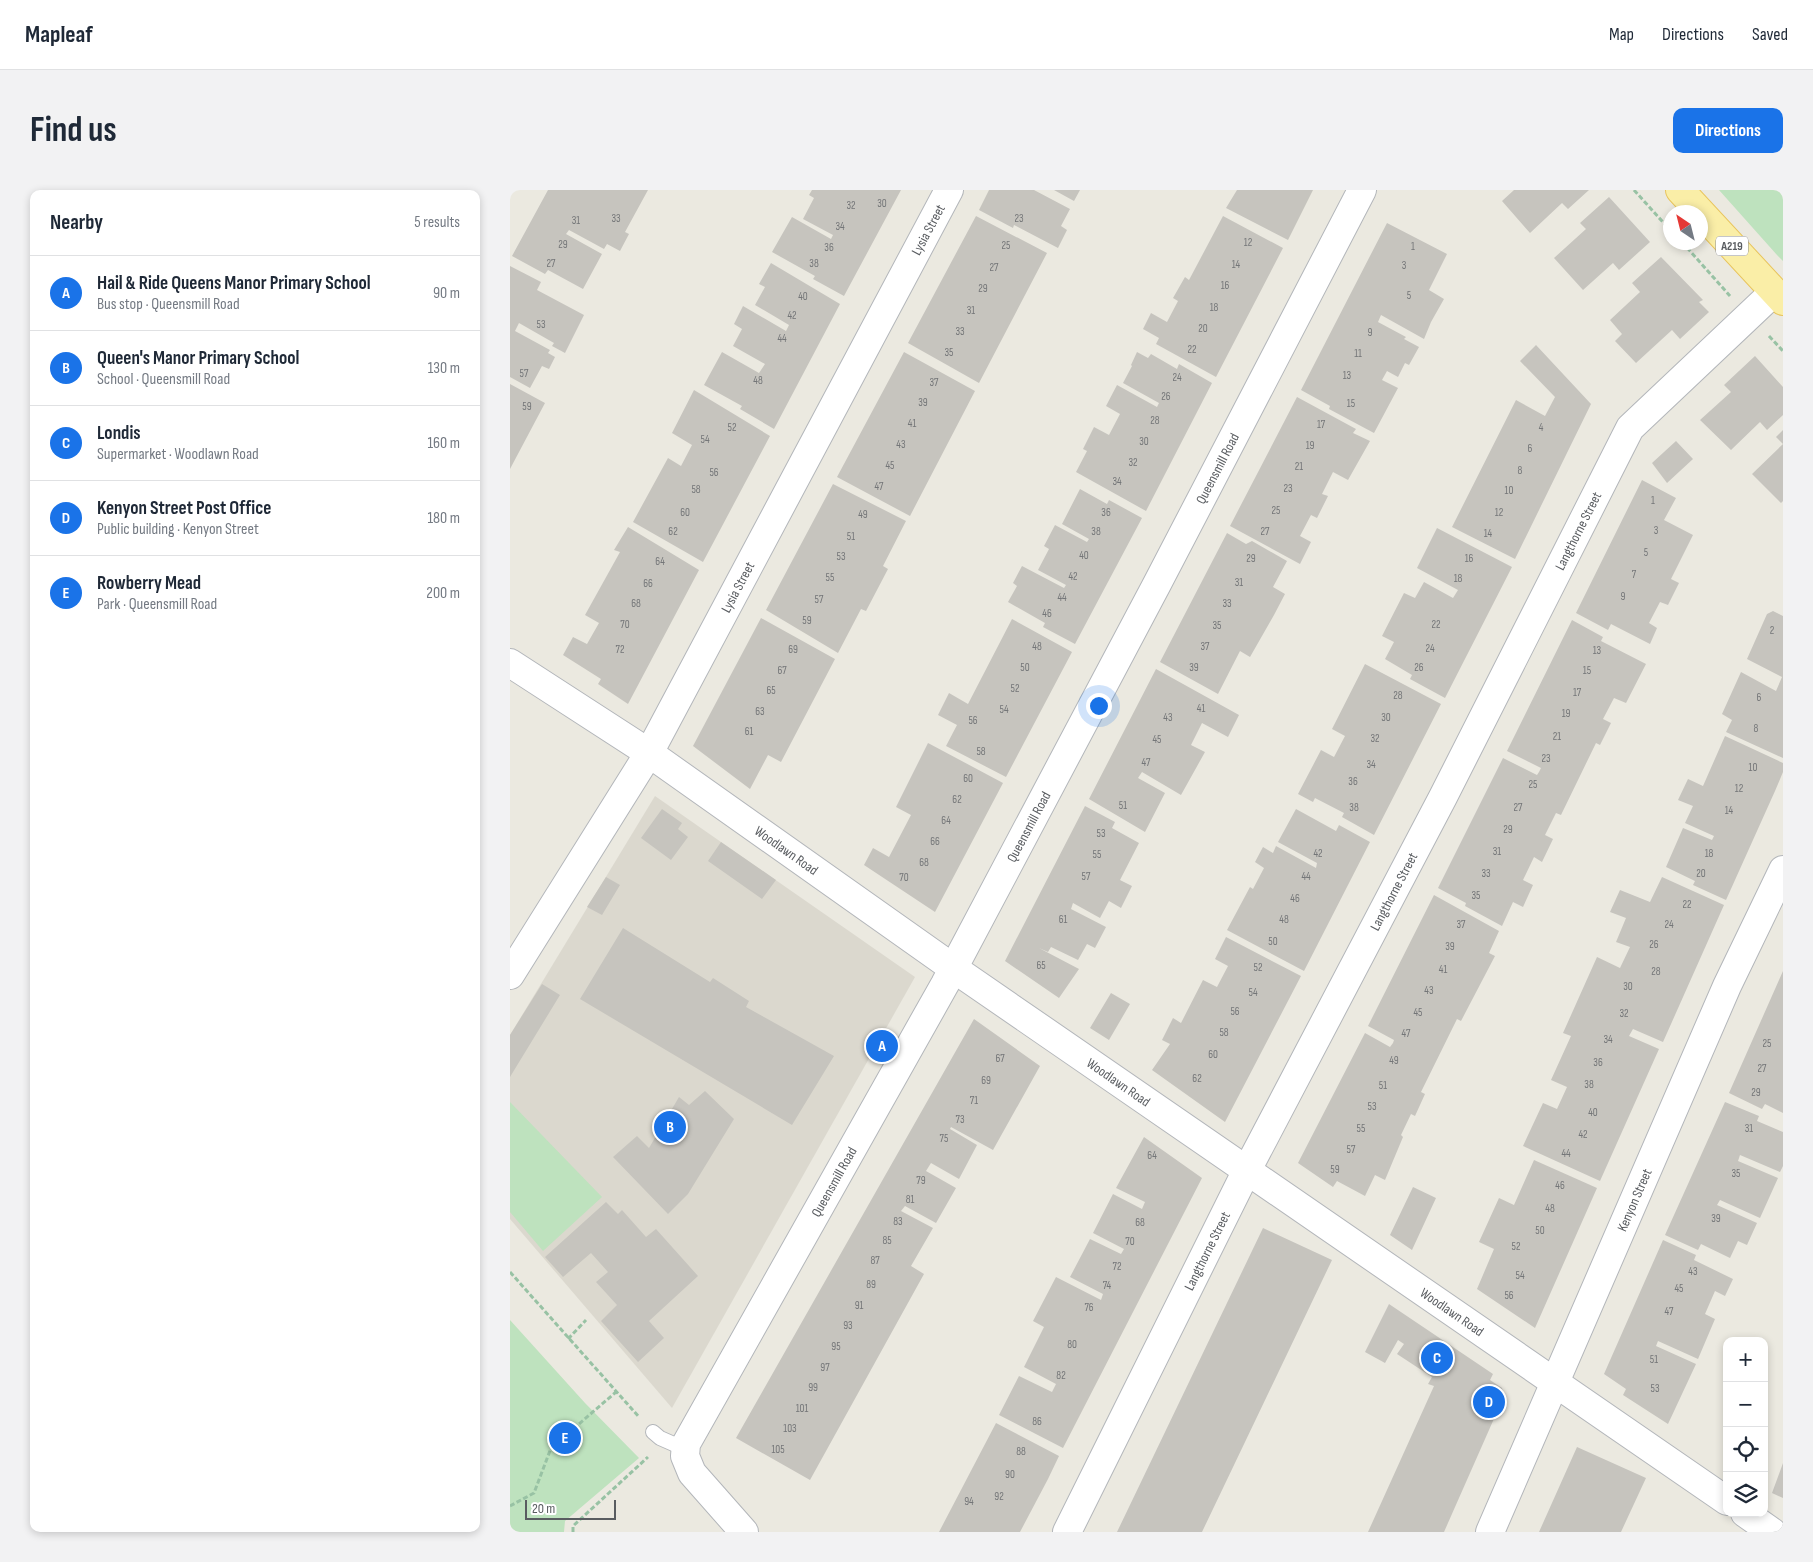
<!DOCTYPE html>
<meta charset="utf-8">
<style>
:root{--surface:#fff;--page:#f2f2f3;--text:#1f2937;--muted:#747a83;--line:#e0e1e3;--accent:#1a73e8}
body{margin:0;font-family:"Sofia Sans Condensed",sans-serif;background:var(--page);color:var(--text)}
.controls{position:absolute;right:15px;bottom:15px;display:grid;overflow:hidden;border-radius:10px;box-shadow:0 2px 8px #0003}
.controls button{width:45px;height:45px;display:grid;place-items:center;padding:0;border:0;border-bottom:1px solid var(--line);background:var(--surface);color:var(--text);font:25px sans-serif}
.compass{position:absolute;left:1153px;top:15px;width:45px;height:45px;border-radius:50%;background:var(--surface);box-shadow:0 2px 8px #0003;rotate:325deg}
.scale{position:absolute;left:15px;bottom:12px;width:91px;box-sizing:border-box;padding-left:5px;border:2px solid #595c60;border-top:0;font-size:14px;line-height:18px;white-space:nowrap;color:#595c60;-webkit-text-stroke:4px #fff;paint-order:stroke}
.you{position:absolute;left:588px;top:515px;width:18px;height:18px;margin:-12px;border:4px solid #fff;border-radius:50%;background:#1a73e8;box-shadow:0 0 0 8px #1a73e833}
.badge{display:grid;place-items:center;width:32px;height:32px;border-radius:50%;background:var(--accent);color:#fff;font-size:16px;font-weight:700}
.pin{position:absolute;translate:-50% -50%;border:2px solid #fff;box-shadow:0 1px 5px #0006}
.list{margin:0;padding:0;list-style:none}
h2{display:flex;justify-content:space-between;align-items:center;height:65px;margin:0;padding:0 20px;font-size:21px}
h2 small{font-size:16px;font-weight:400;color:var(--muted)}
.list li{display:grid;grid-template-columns:32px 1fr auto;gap:15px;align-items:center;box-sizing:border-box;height:75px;padding:0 20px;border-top:1px solid var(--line)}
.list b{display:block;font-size:19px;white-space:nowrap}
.list p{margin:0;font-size:16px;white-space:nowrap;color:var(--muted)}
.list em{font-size:16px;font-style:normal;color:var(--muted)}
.icon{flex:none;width:28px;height:28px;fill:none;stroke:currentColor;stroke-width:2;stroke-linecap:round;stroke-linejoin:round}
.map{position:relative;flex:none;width:1273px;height:1342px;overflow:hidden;border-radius:10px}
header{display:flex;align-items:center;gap:30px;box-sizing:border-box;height:70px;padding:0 25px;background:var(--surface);border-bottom:1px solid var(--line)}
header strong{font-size:24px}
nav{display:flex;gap:28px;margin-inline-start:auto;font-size:18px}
.intro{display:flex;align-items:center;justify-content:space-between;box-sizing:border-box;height:120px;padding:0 30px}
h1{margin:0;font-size:35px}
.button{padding:12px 22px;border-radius:10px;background:var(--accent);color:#fff;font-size:18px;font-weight:700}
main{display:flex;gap:30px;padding:0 30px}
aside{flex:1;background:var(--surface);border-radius:10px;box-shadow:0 2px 8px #0003}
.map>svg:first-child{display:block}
</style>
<header>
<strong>Mapleaf</strong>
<nav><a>Map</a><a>Directions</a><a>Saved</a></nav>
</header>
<div class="intro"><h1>Find us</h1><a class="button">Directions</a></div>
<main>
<aside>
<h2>Nearby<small>5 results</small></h2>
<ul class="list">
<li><span class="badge">A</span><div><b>Hail &amp; Ride Queens Manor Primary School</b><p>Bus stop · Queensmill Road</p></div><em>90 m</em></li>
<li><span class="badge">B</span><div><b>Queen's Manor Primary School</b><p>School · Queensmill Road</p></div><em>130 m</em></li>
<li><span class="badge">C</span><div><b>Londis</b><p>Supermarket · Woodlawn Road</p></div><em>160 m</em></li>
<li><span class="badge">D</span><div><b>Kenyon Street Post Office</b><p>Public building · Kenyon Street</p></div><em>180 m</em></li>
<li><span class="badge">E</span><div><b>Rowberry Mead</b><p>Park · Queensmill Road</p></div><em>200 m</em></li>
</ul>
</aside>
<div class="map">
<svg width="1273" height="1342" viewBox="0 0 1273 1342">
<rect width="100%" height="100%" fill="#ebe9e0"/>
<path fill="#dbd8ce" d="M145 606 405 787 162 1218 0 1029V845Z"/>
<path fill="#bee2be" d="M1209 0H1273V71L1267 65Z
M0 912 92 1007 33 1061 0 1022Z
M0 1130 75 1213 129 1268 55 1331 54 1342H0Z"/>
<path fill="#c6c4be" d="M38 0H138L115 42 119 44 110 61 97 54 94 59 59 40 56 44 92 64 73 99 38 80 35 84 2 66Z
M302 0H391L334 106 303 89 305 86 262 62 282 27 321 49 323 45 293 29 304 8 299 5Z
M479 0H524L560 19 551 36 557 40 548 58 504 35 503 38 469 20Z
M544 0H570L564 11Z
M727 0H803L778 50 716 18Z
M1004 0H1079L1058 19 1052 13 1020 43 992 11Z
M1099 7 1140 52 1109 80 1103 73 1073 100 1044 68 1076 39 1070 33Z
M466 26 537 63 469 193 398 153Z
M713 26 773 58 706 187 646 154 649 148 633 139 641 123 657 132 668 111 663 108 675 87 679 90Z
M877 33 937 64 919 100 934 109 921 132 914 149 871 125 868 132 896 147 894 149 909 157 899 175 895 173 888 187 877 181 872 190 888 198 864 243 819 219 820 216 791 200Z
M1151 67 1193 110 1189 112 1199 122 1170 149 1162 140 1126 173 1105 151 1112 144 1100 130 1130 102 1122 93Z
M261 73 330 114 264 239 230 219 232 216 194 195 212 162 249 183 255 174 223 156 232 139 224 134 233 116 276 141 279 135 245 115 255 97 249 94Z
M0 76 31 92 27 100 74 125 55 163 42 156 44 153 9 133 5 141 40 160 38 163 45 167 39 179 32 176 20 198 0 187Z
M1026 155 1081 214 1005 369 942 337 1006 210 1035 226 1045 207 1010 171Z
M394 162 465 201 400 326 327 287Z
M627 162 638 168 641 164 667 179 669 174 702 193 636 321 566 282 577 261 573 259 584 237 599 245 610 224 596 216 607 195 647 217 649 213 613 193 622 176 621 175Z
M1245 166 1273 197V225L1257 240 1250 232 1221 260 1190 230 1221 202 1214 195Z
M0 194 35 213 0 279Z
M184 200 260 246 193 372 123 332 158 268 171 276 182 255 162 243Z
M787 207 846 239 843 243 860 251 838 290 823 282 812 304 818 306 807 328 801 325 790 346 801 352 790 374 720 336Z
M1273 240V254L1266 247Z
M1166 251 1183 269 1157 293 1142 273Z
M1273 254V311L1271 313 1242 284Z
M1132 290 1166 308 1154 330 1183 345 1161 389 1169 393 1158 415 1150 412 1139 433 1147 438 1140 454 1101 434 1098 440 1066 423Z
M323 294 396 331 373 376 378 379 356 421 351 419 328 463 256 420Z
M570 299 597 314 599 310 632 328 565 454 533 437 535 433 498 412 507 396 503 393 512 376 554 398 556 395 528 380 539 359 534 356 545 335 577 352 579 349 552 334Z
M118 337 189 380 118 514 88 494 91 489 53 465 63 447 77 454 89 433 75 425 110 362 104 360Z
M927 338 1002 377 935 508 900 489 902 485 875 469 884 452 872 446 894 403 905 408 914 392 943 408 948 400 907 378Z
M717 343 736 354 742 351 777 371 763 397 775 404 764 425 740 467 730 461 708 504 650 472Z
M1263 421 1273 426V568L1216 542 1222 530 1212 524 1231 482 1266 501 1272 487 1237 469 1257 424Z
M251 428 325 469 271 572 258 565 240 599 183 556Z
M502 429 562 462 496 587 436 556 447 535 428 525 439 503 458 514Z
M1062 430 1093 447 1091 451 1136 474 1116 513 1104 508 1093 529 1101 533 1090 555 1086 553 1051 625 1046 623 1035 645 1043 649 1032 672 1024 667 1013 690 1023 695 1013 717 1003 712 992 736 955 716 956 713 928 698 993 568 1027 585 1029 582 1031 578 997 561Z
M855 474 931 514 864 645 832 627 834 623 805 608 803 612 788 604 811 560 824 567 835 546 822 539Z
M646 479 729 525 718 547 692 533 681 555 695 562 671 605 632 582 628 588 655 603 635 642 579 609Z
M1215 546 1273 573V582L1265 601 1216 710 1183 695 1185 691 1156 677 1173 638 1202 650 1204 646 1175 633 1183 616 1168 610 1178 589 1193 596Z
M418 553 493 593 425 722 354 675 363 658 379 667 401 625 386 617Z
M575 616 605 632 602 638 629 653 610 690 622 696 611 718 599 711 590 728 563 713 561 719 596 737 585 758 577 754 568 770 541 757 538 762 529 758 569 779 549 808 495 771Z
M152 619 172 633 168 639 178 647 161 670 131 648Z
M786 619 826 641 829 635 860 652 794 781 717 740 740 697 743 699 754 678 745 672 753 657 763 663 766 656 806 678 807 673 768 652Z
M211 652 266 690 252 709 198 671Z
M96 687 110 695 92 725 77 717Z
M1152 687 1214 715 1153 852 1123 839 1119 846 1149 859 1090 991 1013 956 1033 913 1047 919 1057 897 1041 890 1061 846 1053 843 1087 767 1110 778 1120 757 1106 752 1116 728 1100 722 1110 700 1140 712Z
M924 705 989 741 979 763 985 766 951 831 947 829 911 902 915 904 905 926 901 924 891 945 893 947 875 990 865 985 855 1006 827 991 823 997 788 973 855 843 880 857 883 853 884 850 858 836Z
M113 738 200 792 203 788 239 811 236 817 324 866 282 935 70 809Z
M716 747 791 786 715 932 642 880 660 854 652 850 663 828 671 833 693 790 707 797 718 776 705 769Z
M1273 781V923L1255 914 1252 919 1219 903Z
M32 794 50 805 0 887V845Z
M601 803 620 814 599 850 580 838Z
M464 829 530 876 483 960 441 937 440 939 467 955 449 989 421 973 416 981 446 998 426 1033 395 1016 391 1021 423 1038 401 1076 414 1084 300 1290 226 1248Z
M195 901 224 929 178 1004 158 1024 103 967 127 946 139 958 169 907 179 915Z
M1215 912 1249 926 1247 931 1273 942V976L1270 982 1230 965 1228 971 1268 988 1250 1028 1210 1010 1207 1015 1247 1033 1237 1055 1228 1051 1220 1068 1191 1054 1188 1060 1155 1045Z
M634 947 692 988 553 1258 489 1225 509 1186 542 1202 546 1194 514 1177 534 1137 523 1131 546 1087 591 1110 593 1104 560 1087 580 1049 611 1064 614 1059 583 1043 603 1004 632 1019 635 1012 606 998Z
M1024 970 1087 998 1025 1138 967 1099 984 1059 969 1052 989 1008 1004 1015Z
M903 997 926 1008 902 1060 880 1045Z
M96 1012 108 1024 112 1020 136 1047 146 1039 188 1086 139 1131 154 1148 128 1172 91 1131 107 1115 86 1092 98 1082 81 1063 53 1087 35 1067Z
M753 1038 822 1070 692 1342H607Z
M1153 1050 1186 1065 1184 1070 1223 1089 1215 1106 1205 1101 1195 1124 1205 1129 1188 1169 1148 1151 1146 1156 1186 1174 1158 1234 1113 1205 1116 1199 1094 1184Z
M879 1114 983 1184 980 1190 992 1198 994 1206 934 1342H858L924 1196 918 1194 922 1187 887 1164 894 1154 888 1150 875 1173 855 1162Z
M486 1233 549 1266 538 1289 510 1342H429Z
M1067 1257 1136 1288 1111 1342H1029Z
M1273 1273V1308L1262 1303Z"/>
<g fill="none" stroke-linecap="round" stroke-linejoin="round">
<g stroke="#b3b6ba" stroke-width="16">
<path id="lane" d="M143 1242 150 1248 175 1259"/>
</g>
<g stroke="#b3b6ba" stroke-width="30">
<g id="street">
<path id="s1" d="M0 473 139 563 443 778 1217 1311"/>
<path id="s2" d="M0 785 139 563 439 0"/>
<path d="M1235 1323 1262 1342"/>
<path id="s3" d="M234 1342 182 1283 175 1266 176 1254 435 794 647 394 852 0"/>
<path id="s4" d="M557 1342 736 982 933 607 1120 238 1264 102"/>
<path id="s5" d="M980 1342 1217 796 1273 680"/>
</g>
</g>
<g stroke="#e8c45c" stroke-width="30">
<path id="primary" d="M1170 0 1273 111"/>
</g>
<path stroke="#98c2a4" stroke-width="3" stroke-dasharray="5 2.5" stroke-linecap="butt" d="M1124 0 1160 40
M1172 52 1220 106
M1259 146 1273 161
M0 1082 129 1227
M58 1149 76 1130
M0 1316 24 1303 41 1258 106 1202
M63 1342V1336L138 1267"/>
<use href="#lane" stroke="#fff" stroke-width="14"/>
<use href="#street" stroke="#fff" stroke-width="28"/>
<use href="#primary" stroke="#faeea7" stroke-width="28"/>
</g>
<g text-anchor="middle" stroke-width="4.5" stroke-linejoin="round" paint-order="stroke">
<g font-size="11" fill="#747678">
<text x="372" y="17">30</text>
<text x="341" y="19">32</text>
<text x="106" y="32">33</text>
<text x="509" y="32">23</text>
<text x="66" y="34">31</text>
<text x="330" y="40">34</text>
<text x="738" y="56">12</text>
<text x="53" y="58">29</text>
<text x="496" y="59">25</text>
<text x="903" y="60">1</text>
<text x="319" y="61">36</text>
<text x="41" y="77">27</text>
<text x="304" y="77">38</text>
<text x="726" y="78">14</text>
<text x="894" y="79">3</text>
<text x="484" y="81">27</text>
<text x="715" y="99">16</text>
<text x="473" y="102">29</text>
<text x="899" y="109">5</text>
<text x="293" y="110">40</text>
<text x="704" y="121">18</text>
<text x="461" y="124">31</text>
<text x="282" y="129">42</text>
<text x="31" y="138">53</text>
<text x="693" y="142">20</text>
<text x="450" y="145">33</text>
<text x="860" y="146">9</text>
<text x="272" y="152">44</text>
<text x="682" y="163">22</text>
<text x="439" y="166">35</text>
<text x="848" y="167">11</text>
<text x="14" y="187">57</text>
<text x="837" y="189">13</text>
<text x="667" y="191">24</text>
<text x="248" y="194">48</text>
<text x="424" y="196">37</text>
<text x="656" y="210">26</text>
<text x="413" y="216">39</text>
<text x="841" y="217">15</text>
<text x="17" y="220">59</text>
<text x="645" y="234">28</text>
<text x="402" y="237">41</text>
<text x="811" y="238">17</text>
<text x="222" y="241">52</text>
<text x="1031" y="241">4</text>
<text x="195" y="253">54</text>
<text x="634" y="255">30</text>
<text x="391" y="258">43</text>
<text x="800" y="259">19</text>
<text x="1020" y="262">6</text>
<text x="623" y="276">32</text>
<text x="380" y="279">45</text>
<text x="789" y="280">21</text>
<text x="1010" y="284">8</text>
<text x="204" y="286">56</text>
<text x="607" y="295">34</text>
<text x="369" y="300">47</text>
<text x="778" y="302">23</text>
<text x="186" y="303">58</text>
<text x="999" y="304">10</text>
<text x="1143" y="314">1</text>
<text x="766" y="324">25</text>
<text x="175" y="326">60</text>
<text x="596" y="326">36</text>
<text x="989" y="326">12</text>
<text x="353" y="328">49</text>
<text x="1146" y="344">3</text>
<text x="163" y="345">62</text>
<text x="586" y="345">38</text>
<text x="755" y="345">27</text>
<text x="978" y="347">14</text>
<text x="341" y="350">51</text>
<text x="1136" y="366">5</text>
<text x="574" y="369">40</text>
<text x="331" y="370">53</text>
<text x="741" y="372">29</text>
<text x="959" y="372">16</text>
<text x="150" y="375">64</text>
<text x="1124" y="388">7</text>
<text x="563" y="390">42</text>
<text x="320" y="391">55</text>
<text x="948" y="392">18</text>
<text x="729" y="396">31</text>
<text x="138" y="397">66</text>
<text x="1113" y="410">9</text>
<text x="552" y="411">44</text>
<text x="309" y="413">57</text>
<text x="126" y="417">68</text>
<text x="717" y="417">33</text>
<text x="537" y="427">46</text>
<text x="297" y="434">59</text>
<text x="115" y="438">70</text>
<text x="926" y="438">22</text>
<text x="707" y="439">35</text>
<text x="1262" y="444">2</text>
<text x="527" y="460">48</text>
<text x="695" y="460">37</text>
<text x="920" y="462">24</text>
<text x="110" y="463">72</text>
<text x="283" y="463">69</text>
<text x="1087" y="464">13</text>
<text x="515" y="481">50</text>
<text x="684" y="481">39</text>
<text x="909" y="481">26</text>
<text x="272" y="484">67</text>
<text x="1077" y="484">15</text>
<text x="505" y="502">52</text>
<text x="261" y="504">65</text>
<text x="1067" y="506">17</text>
<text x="888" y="509">28</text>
<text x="1249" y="511">6</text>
<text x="691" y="522">41</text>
<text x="494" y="523">54</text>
<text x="250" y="525">63</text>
<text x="1056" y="527">19</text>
<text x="658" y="531">43</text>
<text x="876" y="531">30</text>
<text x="463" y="534">56</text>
<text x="1246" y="542">8</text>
<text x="239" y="545">61</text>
<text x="1047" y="550">21</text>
<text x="865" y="552">32</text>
<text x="647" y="553">45</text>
<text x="471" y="565">58</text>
<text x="1036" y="572">23</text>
<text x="636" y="576">47</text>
<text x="861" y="578">34</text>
<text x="1243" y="581">10</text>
<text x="458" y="592">60</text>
<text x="843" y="595">36</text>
<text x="1023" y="598">25</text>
<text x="1229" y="602">12</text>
<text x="447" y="613">62</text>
<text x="613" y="619">51</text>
<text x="844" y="621">38</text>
<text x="1008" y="621">27</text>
<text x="1219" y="624">14</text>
<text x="436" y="634">64</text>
<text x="998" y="643">29</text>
<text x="591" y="647">53</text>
<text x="425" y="655">66</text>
<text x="987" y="665">31</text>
<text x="808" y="667">42</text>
<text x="1199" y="667">18</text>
<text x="587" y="668">55</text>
<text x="414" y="676">68</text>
<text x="976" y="687">33</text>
<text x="1191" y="687">20</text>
<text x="576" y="690">57</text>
<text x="796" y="690">44</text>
<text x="394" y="691">70</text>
<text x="966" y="709">35</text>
<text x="785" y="712">46</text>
<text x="1177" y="718">22</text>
<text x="553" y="733">61</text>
<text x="774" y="733">48</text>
<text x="951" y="738">37</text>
<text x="1159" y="738">24</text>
<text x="763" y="755">50</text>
<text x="1144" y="758">26</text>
<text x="940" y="760">39</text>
<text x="531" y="779">65</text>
<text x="748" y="781">52</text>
<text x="933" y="783">41</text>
<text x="1146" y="785">28</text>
<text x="1118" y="800">30</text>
<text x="919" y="804">43</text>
<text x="743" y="806">54</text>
<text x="725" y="825">56</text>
<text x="908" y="826">45</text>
<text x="1114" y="827">32</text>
<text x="714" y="846">58</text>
<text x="896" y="847">47</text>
<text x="1098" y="853">34</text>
<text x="1257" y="857">25</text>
<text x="703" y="868">60</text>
<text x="490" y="872">67</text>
<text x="884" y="874">49</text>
<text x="1088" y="876">36</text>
<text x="1252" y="882">27</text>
<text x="687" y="892">62</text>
<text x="476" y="894">69</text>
<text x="1079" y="898">38</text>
<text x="873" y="899">51</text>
<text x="1246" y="906">29</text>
<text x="464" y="914">71</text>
<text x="862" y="920">53</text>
<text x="1083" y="926">40</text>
<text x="450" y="933">73</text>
<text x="851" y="942">55</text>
<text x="1239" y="942">31</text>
<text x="1073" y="948">42</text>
<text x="434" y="952">75</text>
<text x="841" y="963">57</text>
<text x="1056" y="967">44</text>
<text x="642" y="969">64</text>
<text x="825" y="983">59</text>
<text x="1226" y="987">35</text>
<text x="411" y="994">79</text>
<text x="1050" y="999">46</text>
<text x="400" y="1013">81</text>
<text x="1040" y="1022">48</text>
<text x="1206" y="1032">39</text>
<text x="388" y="1035">83</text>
<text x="630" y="1036">68</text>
<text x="1030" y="1044">50</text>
<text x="377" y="1054">85</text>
<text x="620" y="1055">70</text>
<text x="1006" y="1060">52</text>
<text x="365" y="1074">87</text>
<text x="607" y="1080">72</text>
<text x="1183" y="1085">43</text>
<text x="1010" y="1089">54</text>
<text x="361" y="1098">89</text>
<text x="597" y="1099">74</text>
<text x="1169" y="1102">45</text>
<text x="999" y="1109">56</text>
<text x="349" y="1119">91</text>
<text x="579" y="1121">76</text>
<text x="1159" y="1125">47</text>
<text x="338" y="1139">93</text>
<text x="562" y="1158">80</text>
<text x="326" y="1160">95</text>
<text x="1144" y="1173">51</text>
<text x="315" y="1181">97</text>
<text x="551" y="1189">82</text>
<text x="303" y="1201">99</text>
<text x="1145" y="1202">53</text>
<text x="292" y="1222">101</text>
<text x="527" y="1235">86</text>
<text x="280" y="1242">103</text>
<text x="268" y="1263">105</text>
<text x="511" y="1265">88</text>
<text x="500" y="1288">90</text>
<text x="489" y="1310">92</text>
<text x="459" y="1315">94</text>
</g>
<rect fill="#fff" stroke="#8b8d90" stroke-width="1" x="1206" y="46.5" width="32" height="19" rx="4"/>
<g font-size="12" font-weight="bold" fill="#595c60">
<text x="1222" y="60">A219</text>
</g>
<g font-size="14" fill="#595c60" stroke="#fff">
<text dy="5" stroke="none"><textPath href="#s2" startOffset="855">Lysia Street</textPath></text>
<text dy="5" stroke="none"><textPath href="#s3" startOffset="1220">Queensmill Road</textPath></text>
<text dy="5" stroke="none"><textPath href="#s4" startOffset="1124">Langthorne Street</textPath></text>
<text dy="5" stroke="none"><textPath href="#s2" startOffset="450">Lysia Street</textPath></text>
<text dy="5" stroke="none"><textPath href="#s3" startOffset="815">Queensmill Road</textPath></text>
<text dy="5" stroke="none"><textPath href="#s1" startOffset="334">Woodlawn Road</textPath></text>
<text dy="5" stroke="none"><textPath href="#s4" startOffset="719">Langthorne Street</textPath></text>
<text dy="5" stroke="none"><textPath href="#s1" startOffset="739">Woodlawn Road</textPath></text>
<text dy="5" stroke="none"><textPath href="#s3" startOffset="410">Queensmill Road</textPath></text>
<text dy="5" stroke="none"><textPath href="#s5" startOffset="362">Kenyon Street</textPath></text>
<text dy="5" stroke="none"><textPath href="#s4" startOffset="314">Langthorne Street</textPath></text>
<text dy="5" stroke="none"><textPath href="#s1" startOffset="1144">Woodlawn Road</textPath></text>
</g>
</g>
</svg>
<div class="controls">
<button>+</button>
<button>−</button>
<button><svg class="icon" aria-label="locate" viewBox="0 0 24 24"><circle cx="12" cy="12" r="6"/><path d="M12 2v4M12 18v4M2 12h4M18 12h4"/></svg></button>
<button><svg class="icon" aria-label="layers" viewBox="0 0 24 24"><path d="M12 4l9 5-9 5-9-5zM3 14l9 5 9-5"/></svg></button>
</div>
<svg class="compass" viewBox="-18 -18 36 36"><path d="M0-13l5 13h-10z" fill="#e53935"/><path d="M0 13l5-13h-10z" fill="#747a83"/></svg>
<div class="scale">20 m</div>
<div class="you"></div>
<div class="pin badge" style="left:372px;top:856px">A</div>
<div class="pin badge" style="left:160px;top:937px">B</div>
<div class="pin badge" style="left:927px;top:1168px">C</div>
<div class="pin badge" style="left:979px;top:1212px">D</div>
<div class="pin badge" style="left:55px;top:1248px">E</div>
</div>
</main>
